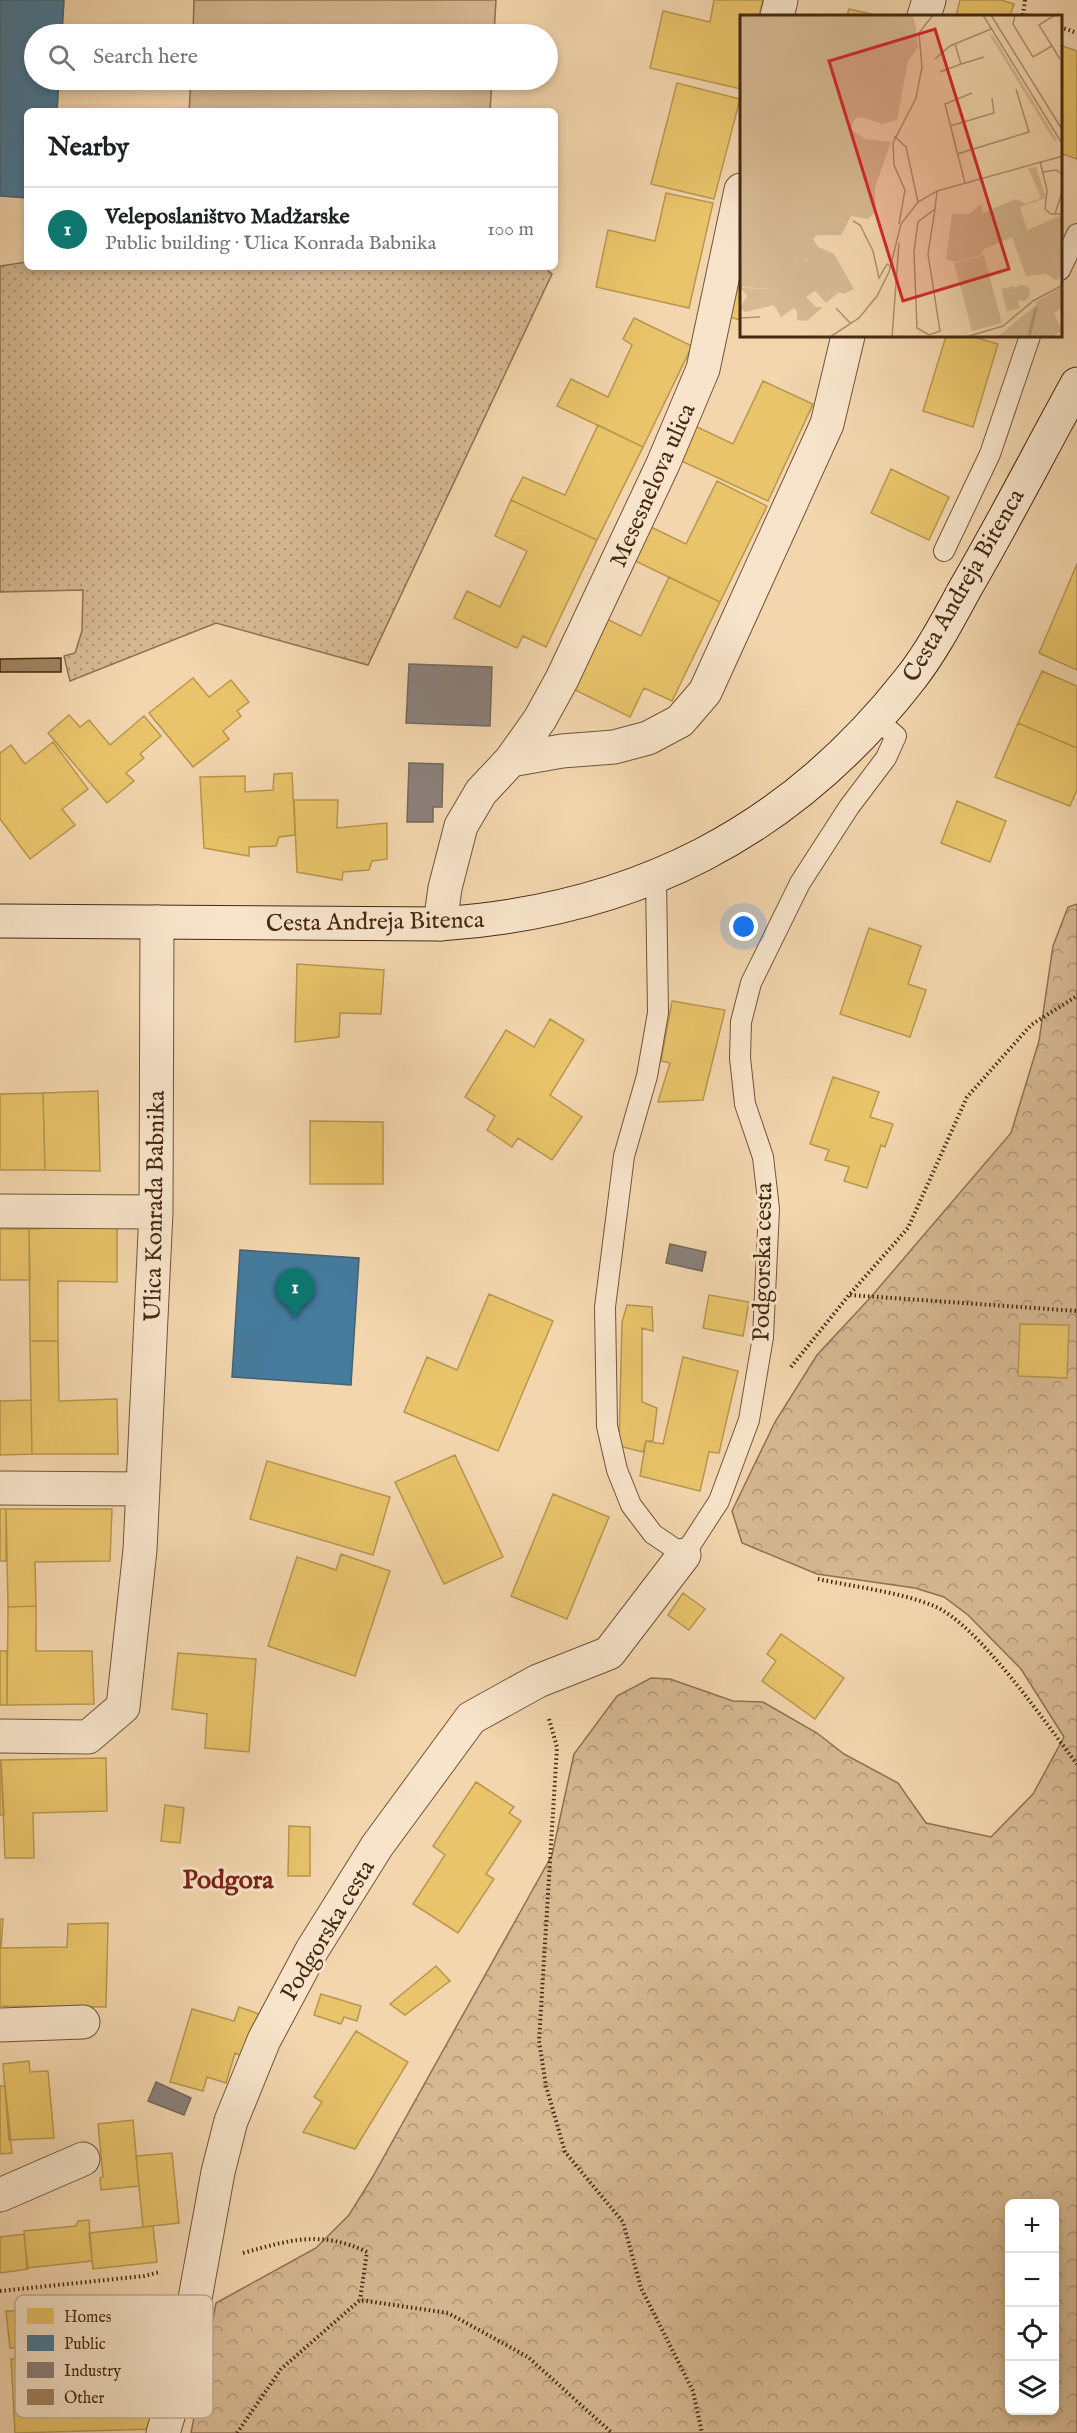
<!DOCTYPE html>
<meta charset="utf-8">
<style>
:root{--surface:#fff;--page:#f6f6f6;--text:#202124;--muted:#757577;--line:#e0e0e0;--accent:#0f766e}
body{margin:0;font-family:"IM FELL English",serif;background:var(--page);color:var(--text)}
.controls{position:absolute;right:18px;bottom:18px;display:grid;overflow:hidden;border-radius:9px;box-shadow:0 3px 9px #0003}
.controls button{width:54px;height:54px;display:grid;place-items:center;padding:0;border:0;border-bottom:2px solid var(--line);background:var(--surface);color:var(--text);font:30px sans-serif}
.you{position:absolute;left:744px;top:927px;width:21px;height:21px;margin:-15px;border:4px solid #fff;border-radius:50%;background:#1a73e8;box-shadow:0 0 0 9px #1a73e833}
.badge{display:grid;place-items:center;width:39px;height:39px;border-radius:50%;background:var(--accent);color:#fff;font-size:20px;font-weight:700}
.pin{position:absolute;translate:-50% -50px;filter:drop-shadow(0 2px 3px #0008)}
.pin::after{content:'';position:absolute;top:32px;width:21px;height:18px;background:inherit;clip-path:polygon(0 0,100% 0,50% 100%)}
.list{margin:0;padding:0;list-style:none}
h2{display:flex;justify-content:space-between;align-items:center;height:78px;margin:0;padding:0 24px;font-size:26px}
h2 small{font-size:20px;font-weight:400;color:var(--muted)}
.list li{display:grid;grid-template-columns:39px 1fr auto;gap:18px;align-items:center;box-sizing:border-box;height:84px;padding:0 24px;border-top:2px solid var(--line)}
.list b{display:block;font-size:22px;white-space:nowrap}
.list p{margin:0;font-size:20px;white-space:nowrap;color:var(--muted)}
.list em{font-size:20px;font-style:normal;color:var(--muted)}
.icon{flex:none;width:33px;height:33px;fill:none;stroke:currentColor;stroke-width:2;stroke-linecap:round;stroke-linejoin:round}
.map{position:relative;flex:none;width:1077px;height:2433px;overflow:hidden}
.search{position:absolute;background:var(--surface);box-shadow:0 3px 9px #0003;left:24px;top:24px;width:534px;height:66px;display:flex;align-items:center;gap:15px;box-sizing:border-box;padding:0 21px;border-radius:33px;color:var(--muted);font-size:22px}
.panel{position:absolute;background:var(--surface);box-shadow:0 3px 9px #0003;left:24px;top:108px;width:534px;height:162px;border-radius:9px}
.map>svg:first-child{display:block}
</style>
<div class="map">
<svg width="1077" height="2433" viewBox="0 0 1077 2433">
<defs>
<pattern id="grass-dots" width="8" height="8" patternUnits="userSpaceOnUse" patternTransform="scale(1.5)"><rect width="8" height="8" fill="#d6b993"/><path d="M2 2h.1M6 6h.1" fill="none" stroke="#af9677" stroke-width="1.8" stroke-linecap="round"/></pattern>
<pattern id="forest-crowns" width="20" height="18" patternUnits="userSpaceOnUse" patternTransform="scale(1.5)"><rect width="20" height="18" fill="#d6b993"/><path d="M2 6a3 3 0 1 1 6 0M12 15a3 3 0 1 1 6 0" fill="none" stroke="#af9677"/></pattern>
</defs>
<rect width="100%" height="100%" fill="#f3d6ae"/>
<filter id="stains"><feTurbulence type="fractalNoise" baseFrequency=".00333" numOctaves="4"/><feColorMatrix values="0 0 0 0 .2 0 0 0 0 .09 0 0 0 0 .02 0 0 0 .5 -.17"/></filter>
<radialGradient id="worn" r=".72"><stop offset=".6" stop-color="#630" stop-opacity="0"/><stop offset="1" stop-color="#630" stop-opacity=".3"/></radialGradient>
<path fill="url(#grass-dots)" stroke="#8e7152" stroke-width="1.5" d="M27 262V267H544L552 274 368 665 216 623 70 681 64 656 75 653 82 631 83 590 0 592V266Z"/>
<path fill="url(#forest-crowns)" stroke="#8e7152" stroke-width="1.5" fill-rule="evenodd" d="M1077 904V2433H191L216 2303 316 2248 349 2215 372 2178 552 1855 574 1754 617 1696 651 1678 670 1679 733 1701 763 1702 817 1733 844 1754 898 1783 926 1823 991 1837 1033 1794 1064 1737 1021 1669 968 1615 944 1597 915 1588 817 1574 742 1543 732 1511 775 1422 817 1355 870 1298 1011 1133 1039 1041 1053 946 1068 907ZM1010 2204H1054V2410H1010Z"/>
<path fill="#d6b993" stroke="#8e7152" stroke-width="1.5" d="M194 0H496L494 34H193Z
M191 80H492L490 111H189Z"/>
<path fill="#e9c46a" stroke="#b8964f" stroke-width="1.5" d="M714 0H763L759 16H741V89L650 68 663 11 710 22Z
M960 0H1001L1014 4 1010 16H956Z
M849 9 880 16H847Z
M1060 45 1077 51V159L1060 153Z
M677 83 740 99 714 199 651 184Z
M666 193 713 203 689 308 596 287 608 230 655 241Z
M741 260V320L725 316Z
M634 318 692 346 643 447 557 406 571 379 608 397 632 345 623 339Z
M946 336H971L998 344 973 427 923 411Z
M763 381 813 404 768 501 679 460 695 426 733 444Z
M598 425 643 447 597 540 511 500 523 477 565 495Z
M891 469 949 497 929 540 871 513Z
M717 481 767 506 720 602 633 560 649 526 686 544Z
M511 500 597 540 546 647 523 636 517 648 454 618 467 591 500 607 527 551 495 536Z
M1077 564V670L1039 653Z
M669 577 720 602 672 701 644 688 630 717 571 688 605 618 641 636Z
M1042 671 1077 686V748L1018 723Z
M193 678 209 697 231 680 249 702 237 711 241 716 223 731 229 739 193 767 149 713Z
M69 715 80 727 89 720 110 745 144 716 161 736 140 754 144 758 126 773 134 781 107 803 48 733Z
M1018 723 1077 748V790L1070 806 995 777Z
M53 742 88 789 62 809 75 825 30 859 0 819V753L11 745 25 764Z
M292 773 295 835 279 837 276 846 249 847V856L204 848 200 777 245 776V792L273 790 274 774Z
M294 800H338L337 828 387 823V859L372 861 369 870 343 872 342 880 297 872Z
M957 801 1006 821 990 862 941 843Z
M869 928 921 946 908 984 926 990 910 1037 840 1014Z
M297 964 384 970 381 1014 340 1013 339 1037 295 1042Z
M672 1001 725 1010 703 1100 658 1102 670 1063 661 1061Z
M550 1019 584 1040 550 1095 582 1117 552 1160 518 1138 512 1147 487 1130 495 1116 465 1097 506 1030 534 1047Z
M833 1077 879 1092 870 1117 893 1124 885 1147 881 1145 867 1188 844 1181 849 1167 825 1160 829 1150 810 1144Z
M98 1091 100 1171 45 1170 43 1093Z
M43 1093 45 1170H0V1094Z
M310 1121 383 1122V1184H310Z
M117 1226V1282L58 1281V1341H30L29 1229Z
M0 1229H29L30 1280H0Z
M489 1294 553 1321 498 1451 404 1412 427 1357 457 1370Z
M709 1295 749 1302 743 1336 703 1328Z
M627 1305 652 1307 653 1331 642 1328V1402L657 1408 653 1441H646L643 1452 619 1446 622 1322Z
M1020 1324 1069 1325 1067 1378 1018 1376Z
M30 1341H58L59 1401 117 1399 118 1454H32Z
M683 1357 738 1371 719 1453 709 1452 700 1491 640 1476 646 1441 663 1444Z
M31 1400 32 1454 0 1455V1401Z
M455 1455 503 1557 444 1584 395 1482Z
M267 1461 390 1497 373 1555 250 1519Z
M553 1494 609 1517 567 1619 511 1596Z
M0 1509H6V1561H0Z
M6 1509H112L110 1561 35 1562 36 1606 8 1607Z
M341 1554 390 1571 355 1676 268 1646 297 1557 336 1570Z
M683 1593 705 1609 689 1630 668 1615Z
M36 1606V1651H92L94 1704 7 1705 8 1607Z
M781 1634 844 1678 815 1719 762 1681 776 1661 767 1654Z
M0 1651H7V1705H0Z
M178 1653 256 1659 249 1752 205 1748 207 1714 172 1709Z
M106 1758 107 1811 33 1813 34 1858H5L1 1760Z
M0 1760H1L4 1815H0Z
M476 1782 514 1807 509 1813 521 1821 486 1874 494 1879 458 1933 413 1904 445 1855 433 1846Z
M165 1805 184 1808 180 1843 161 1841Z
M289 1826 310 1827V1876H288Z
M0 1919H3L1 1948 67 1947 68 1924 108 1923 106 2007 0 2006Z
M436 1966 450 1981 405 2015 390 2004Z
M321 1994 361 2006 357 2021 344 2017 341 2024 314 2015Z
M239 2007 265 2016 250 2059 235 2053 226 2083 207 2077 203 2091 170 2082 192 2009 234 2021Z
M356 2031 408 2062 355 2149 303 2132 322 2102 314 2097Z
M29 2061 30 2072 48 2071 54 2138 9 2140 3 2064Z
M0 2086H5L12 2153 0 2154Z
M133 2120 139 2186 101 2190 100 2178 103 2177 98 2124Z
M172 2153 179 2223 143 2227 136 2156Z
M89 2220 92 2261 27 2268 24 2231 76 2226 78 2221Z
M153 2226 157 2262 93 2269 89 2233Z
M24 2234 28 2269 0 2273V2237Z
M64 2310 65 2314 155 2311 156 2429 15 2433 11 2359 64 2357 65 2346 10 2348 6 2311Z"/>
<path fill="#457b9d" stroke="#456273" stroke-width="1.5" d="M0 0H64L62 34H34V80H59L57 111H27V198L0 196Z
M240 1250 359 1258 351 1385 232 1377Z"/>
<path fill="#8a817c" stroke="#76675c" stroke-width="1.5" d="M409 664 492 667 490 726 406 723Z
M409 763 443 764 442 807H433V822H407Z
M670 1244 706 1252 702 1271 666 1263Z
M156 2082 191 2098 184 2115 148 2101Z"/>
<path fill="#a08362" stroke="#462910" stroke-width="1.5" d="M61 658V672H0V659Z"/>
<g fill="none" stroke-linecap="round" stroke-linejoin="round">
<g stroke="#715438" stroke-width="22">
<path id="lane" d="M1060 270 1077 234
M944 551 990 454 1030 336
M656 877 658 1013 647 1076 624 1156 605 1307 607 1426 617 1470 631 1505 653 1534 684 1555 719 1501 749 1420 763 1337 769 1209 763 1157 745 1104 740 1058 741 1022 751 983 800 883 849 807 886 758 896 736 876 719"/>
</g>
<g stroke="#715438" stroke-width="35">
<path id="street" d="M777 16 781 0
M924 16 929 0
M511 760 562 751 614 747 648 738 680 721 705 692 827 424 848 336
M440 924 445 888 461 826 481 792 511 760 540 719 562 679 663 464 703 369 741 190
M0 1211 156 1212
M0 1488 143 1489
M0 1736 88 1737 123 1707 140 1550 156 1212 157 922
M0 2025 83 2022
M0 2195 83 2159
M163 2433 182 2370 218 2172 231 2121 264 2040 312 1950 377 1846 471 1718 538 1681 609 1653 684 1555"/>
</g>
<g stroke="#462910" stroke-width="35">
<path id="secondary" d="M0 921 440 924C634 911 789 834 910 679 932 651 949 618 966 587 1005 520 1040 451 1077 384"/>
</g>
<path stroke="#462910" stroke-width="4" stroke-dasharray="1.5 3" stroke-linecap="butt" d="M1025 0 1023 15 1029 16
M1060 27 1077 33
M850 1295 1077 1311
M791 1367 849 1295 908 1228 967 1097 1031 1025 1077 996
M818 1579C855 1587 900 1592 934 1606 978 1624 1046 1724 1077 1764
M549 1719 557 1747 539 2041 546 2086 565 2152 623 2222 641 2288 693 2391 702 2433
M243 2253C290 2240 320 2230 367 2252L360 2300
M0 2291 144 2276 160 2272
M237 2433 281 2369 360 2300 448 2313 528 2357 612 2433"/>
<use href="#lane" stroke="#f7e4ca" stroke-width="20"/>
<use href="#street" stroke="#f7e4ca" stroke-width="33"/>
<use href="#secondary" stroke="#f7e4ca" stroke-width="33"/>
</g>
<g text-anchor="middle" stroke-width="6" stroke-linejoin="round" paint-order="stroke">
<g font-size="24" fill="#462910" stroke="#f7e4ca">
<text transform="translate(652 485) rotate(-66)" y="8">Mesesnelova ulica</text>
<text transform="translate(963 585) rotate(-60)" y="8">Cesta Andreja Bitenca</text>
<text transform="translate(375 921) rotate(-1)" y="8">Cesta Andreja Bitenca</text>
<text transform="translate(154 1206) rotate(-89)" y="8">Ulica Konrada Babnika</text>
<text transform="translate(762 1262) rotate(-89)" y="8">Podgorska cesta</text>
<text transform="translate(327 1930) rotate(-59)" y="8">Podgorska cesta</text>
</g>
<g font-size="26" font-weight="bold" fill="#7a1f14" stroke="#f7e4ca">
<text x="228" y="1888">Podgora</text>
</g>
</g>
<g transform="translate(740 15)">
<rect width="322" height="322" fill="#f3d6ae"/>
<path d="M249 19 254 22 317 125 314 126ZM296 152 306 183 280 192 287 215 322 200V262L316 265 306 259 286 261 272 222 244 234 241 240 214 247 206 244 212 199H229L241 189 243 198 276 184 285 189 301 183 288 153ZM58 241 70 248 88 274 99 277 86 288 68 268 56 246ZM322 272V292L314 298 322 315 313 322H290V318L289 322H257L294 292 295 300 296 287ZM1 273 34 274 54 293 41 302 34 290 5 297 0 293 7 281Z" fill="#d6b993"/>
<path d="M0 0H172L176 12 178 33 168 46 157 105 142 109 122 102 116 103 113 108 112 115 125 124 151 127 135 173 136 197 128 204 111 201 101 220H77L73 224 78 232 94 239 114 274 104 279 88 274 67 245 55 243 76 275 66 282 76 292H83L67 306 57 305V296L34 274 0 272Z" fill="#d6b993"/>
<path d="M244 240 262 308 232 316 214 248ZM274 278a8 8 0 1 1 16 0a8 8 0 1 1-16 0ZM274 271 280 293 267 296 261 274Z" fill="#d6b993"/>
<path fill="none" stroke="#b89b78" stroke-width="3" d="M289 322 296 292"/>
<path fill="none" stroke="#ae916f" stroke-width="1.5" d="M243 0 323 130M251 0 323 116M275 0 273 9 293 42 312 31M315 0 299 10 320 44M215 29 221 49 244 42M195 44 210 31 251 14M200 57 221 49M210 111 254 98 252 83M154 121 166 132 178 187M217 139 289 117 276 74M300 146 307 175 305 194 311 199H323M303 157 316 155 323 160M225 168 205 89 232 78M195 194 188 239 200 316 189 320 177 313 174 237 178 207 195 194 197 176M315 199 323 174M113 206 120 210 133 236 139 263 147 249 150 251M159 209 165 175 154 150 153 128 176 83 182 52 179 18 193 0M96 293 111 309M0 303 20 302M90 322 119 303 137 281 149 257 161 209 178 187 197 176 323 141M152 322 159 228M226 322 263 311 293 286 323 270"/>
<path fill="#d62828" fill-opacity="0.15" stroke="#d62828" stroke-width="3" d="M195 14 269 254 163 286 89 46Z"/>
<rect width="322" height="322" fill="none" stroke="#462910" stroke-width="3"/>
</g>
<rect x="15" y="2295" width="198" height="123" rx="9" fill="#f7e4ca" stroke="#c2ac92" stroke-width="1.5"/>
<rect x="27" y="2308" width="27" height="16" fill="#e9c46a"/>
<rect x="27" y="2335" width="27" height="16" fill="#457b9d"/>
<rect x="27" y="2362" width="27" height="16" fill="#8a817c"/>
<rect x="27" y="2389" width="27" height="16" fill="#a08362"/>
<g font-size="16" fill="#462910">
<text x="64" y="2322">Homes</text>
<text x="64" y="2349">Public</text>
<text x="64" y="2376">Industry</text>
<text x="64" y="2403">Other</text>
</g>
<rect width="100%" height="100%" filter="url(#stains)"/>
<rect width="100%" height="100%" fill="url(#worn)"/>
</svg>
<div class="controls">
<button>+</button>
<button>−</button>
<button><svg class="icon" aria-label="locate" viewBox="0 0 24 24"><circle cx="12" cy="12" r="6"/><path d="M12 2v4M12 18v4M2 12h4M18 12h4"/></svg></button>
<button><svg class="icon" aria-label="layers" viewBox="0 0 24 24"><path d="M12 4l9 5-9 5-9-5zM3 14l9 5 9-5"/></svg></button>
</div>
<div class="you"></div>
<div class="pin badge" style="left:295px;top:1318px">1</div>
<div class="search"><svg class="icon" aria-label="search" viewBox="0 0 24 24"><circle cx="10" cy="10" r="6"/><path d="M15 15l6 6"/></svg>Search here</div>
<section class="panel">
<h2>Nearby<small></small></h2>
<ul class="list">
<li><span class="badge">1</span><div><b>Veleposlaništvo Madžarske</b><p>Public building · Ulica Konrada Babnika</p></div><em>100 m</em></li>
</ul>
</section>
</div>
